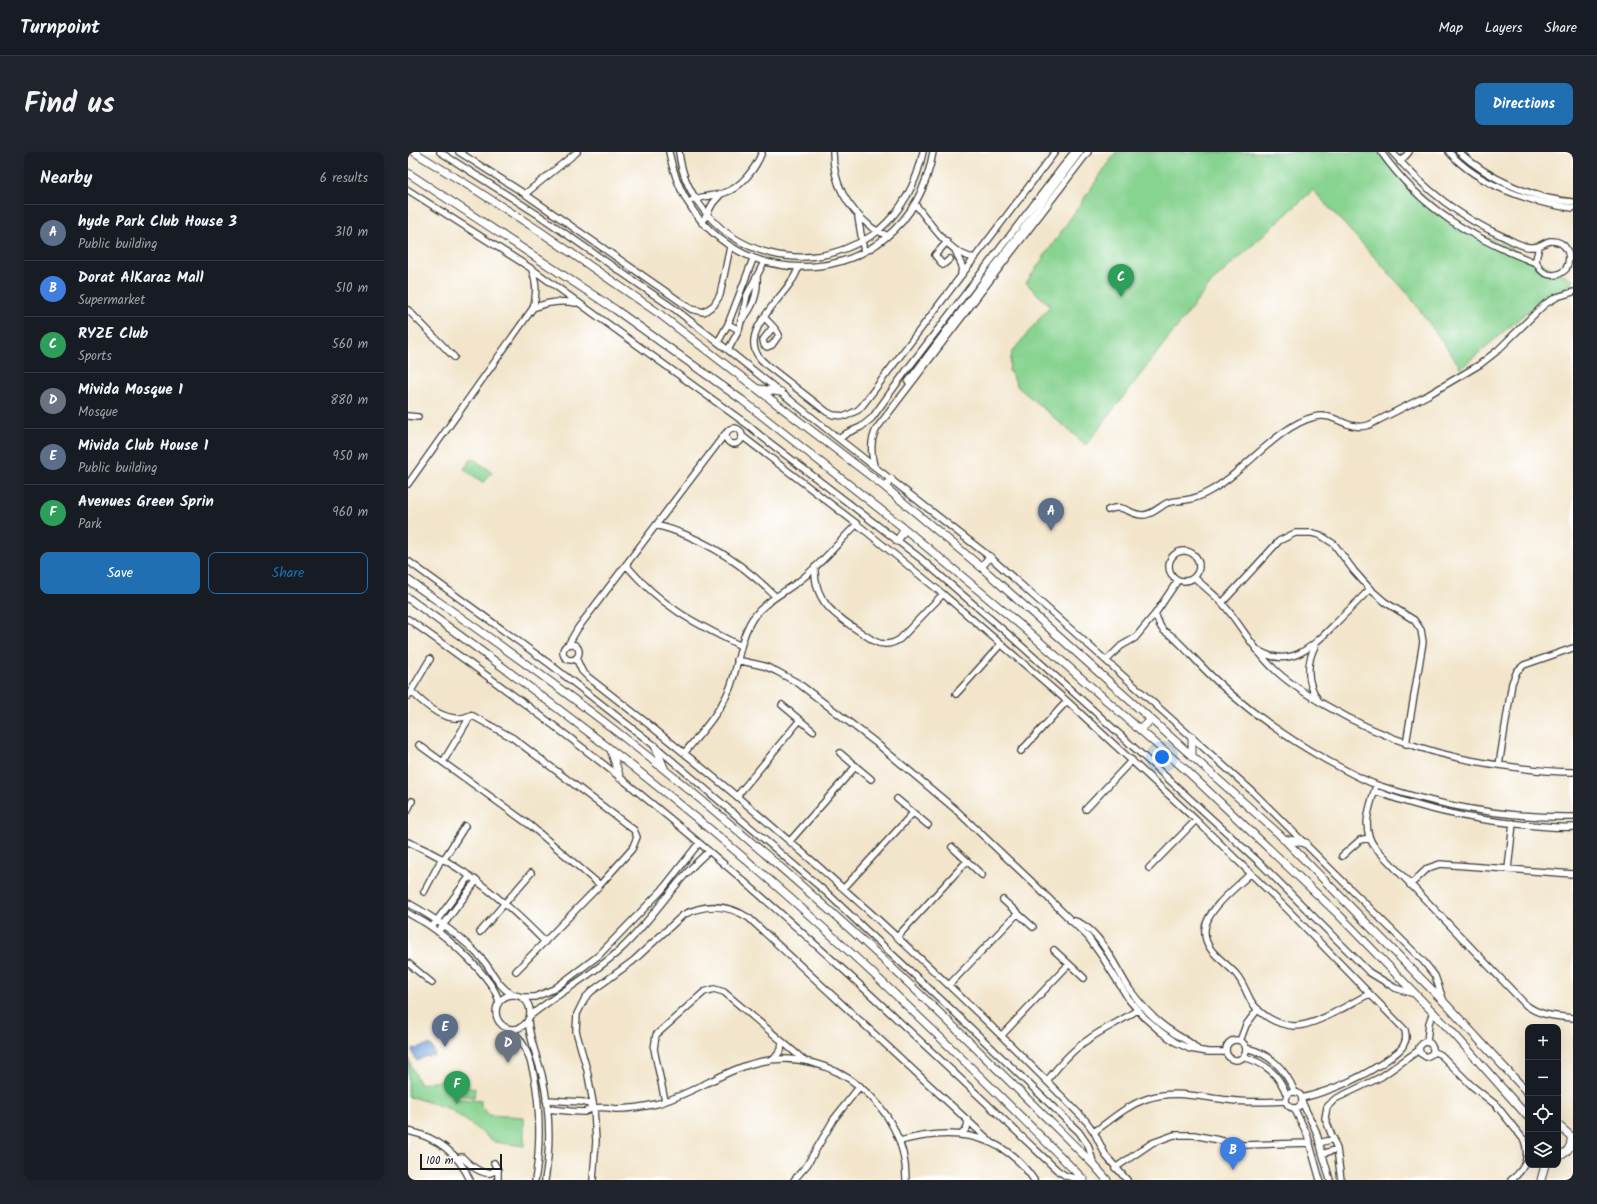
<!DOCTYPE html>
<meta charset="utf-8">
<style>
:root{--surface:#171b24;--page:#20242c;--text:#f1f3f6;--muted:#9ea1a6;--line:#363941;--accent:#1f6fb2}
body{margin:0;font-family:Kalam,sans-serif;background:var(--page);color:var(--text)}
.controls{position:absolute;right:12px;bottom:12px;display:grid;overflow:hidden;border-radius:8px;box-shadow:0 4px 16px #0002}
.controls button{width:36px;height:36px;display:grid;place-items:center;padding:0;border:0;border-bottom:1px solid var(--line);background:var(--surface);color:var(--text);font:20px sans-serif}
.scale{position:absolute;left:12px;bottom:10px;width:82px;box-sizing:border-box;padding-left:4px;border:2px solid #1c1c1c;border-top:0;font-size:11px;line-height:14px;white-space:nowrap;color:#1c1c1c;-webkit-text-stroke:3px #fff;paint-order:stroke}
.you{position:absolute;left:754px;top:605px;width:14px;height:14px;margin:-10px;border:3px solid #fff;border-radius:50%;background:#1a73e8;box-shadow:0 0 0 6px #1a73e833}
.badge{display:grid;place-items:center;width:26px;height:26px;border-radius:50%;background:var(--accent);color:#fff;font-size:13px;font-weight:700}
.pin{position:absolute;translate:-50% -33px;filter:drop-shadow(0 1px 2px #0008)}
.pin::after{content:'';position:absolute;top:21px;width:14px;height:12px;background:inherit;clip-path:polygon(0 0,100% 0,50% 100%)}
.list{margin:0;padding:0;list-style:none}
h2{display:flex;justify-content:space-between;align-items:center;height:52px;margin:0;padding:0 16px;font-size:17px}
h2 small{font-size:13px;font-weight:400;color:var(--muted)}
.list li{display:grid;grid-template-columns:26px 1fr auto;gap:12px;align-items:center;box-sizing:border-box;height:56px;padding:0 16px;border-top:1px solid var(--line)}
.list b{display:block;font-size:15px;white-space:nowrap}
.list p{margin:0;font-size:13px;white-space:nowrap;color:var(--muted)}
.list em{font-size:13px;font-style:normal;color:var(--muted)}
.actions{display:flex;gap:8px;padding:12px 16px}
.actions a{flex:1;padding:9px 0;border:1px solid var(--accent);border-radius:8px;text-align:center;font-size:14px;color:var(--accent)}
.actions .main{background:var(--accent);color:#fff}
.icon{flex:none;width:22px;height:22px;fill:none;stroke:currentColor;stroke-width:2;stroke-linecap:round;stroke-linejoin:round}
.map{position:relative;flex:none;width:1165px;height:1028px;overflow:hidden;border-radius:8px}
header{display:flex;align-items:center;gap:24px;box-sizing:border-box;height:56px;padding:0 20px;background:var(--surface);border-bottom:1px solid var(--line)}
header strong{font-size:19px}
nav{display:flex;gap:22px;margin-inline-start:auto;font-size:14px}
.intro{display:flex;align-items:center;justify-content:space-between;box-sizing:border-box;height:96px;padding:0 24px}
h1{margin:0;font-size:28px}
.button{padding:10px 18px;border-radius:8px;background:var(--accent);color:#fff;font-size:14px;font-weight:700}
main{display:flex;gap:24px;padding:0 24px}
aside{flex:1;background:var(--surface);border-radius:8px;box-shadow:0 4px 16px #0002}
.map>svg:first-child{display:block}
</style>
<header>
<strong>Turnpoint</strong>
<nav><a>Map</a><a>Layers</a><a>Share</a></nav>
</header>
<div class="intro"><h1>Find us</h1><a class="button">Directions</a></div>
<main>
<aside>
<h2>Nearby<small>6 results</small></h2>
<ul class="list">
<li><span class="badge" style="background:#5c6f8a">A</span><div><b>hyde Park Club House 3</b><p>Public building</p></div><em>310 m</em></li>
<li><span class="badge" style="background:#3f7fe0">B</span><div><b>Dorat AlKaraz Mall</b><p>Supermarket</p></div><em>510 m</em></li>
<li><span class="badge" style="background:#2e9e5b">C</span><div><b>RYZE Club</b><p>Sports</p></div><em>560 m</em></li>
<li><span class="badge" style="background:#6b7280">D</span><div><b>Mivida Mosque 1</b><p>Mosque</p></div><em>880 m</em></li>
<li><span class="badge" style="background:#5c6f8a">E</span><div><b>Mivida Club House 1</b><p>Public building</p></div><em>950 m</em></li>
<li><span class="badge" style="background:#2e9e5b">F</span><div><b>Avenues Green Sprin</b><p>Park</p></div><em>960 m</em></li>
</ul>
<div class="actions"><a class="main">Save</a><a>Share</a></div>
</aside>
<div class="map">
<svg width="1165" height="1028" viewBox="0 0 1165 1028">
<rect width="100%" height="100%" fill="#fff"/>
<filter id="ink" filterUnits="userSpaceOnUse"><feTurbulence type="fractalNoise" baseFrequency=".025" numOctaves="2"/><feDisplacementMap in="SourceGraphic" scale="8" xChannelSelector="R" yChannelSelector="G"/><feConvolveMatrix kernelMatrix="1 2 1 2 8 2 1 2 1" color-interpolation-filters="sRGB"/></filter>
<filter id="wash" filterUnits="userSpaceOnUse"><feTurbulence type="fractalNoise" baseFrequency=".012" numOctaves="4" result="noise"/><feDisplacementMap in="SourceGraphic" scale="16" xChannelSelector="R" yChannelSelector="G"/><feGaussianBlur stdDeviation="0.9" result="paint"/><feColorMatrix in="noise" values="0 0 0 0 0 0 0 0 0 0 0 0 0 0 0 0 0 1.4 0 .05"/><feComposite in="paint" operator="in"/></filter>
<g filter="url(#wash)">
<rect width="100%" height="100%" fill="#f2e5cb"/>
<path fill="#87d390" stroke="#527856" d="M708 0H969L1004 34 1046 70 1135 112 1165 128V131L1133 148 1053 216 1001 143 905 38 803 131 678 293 610 235 601 218 604 200 642 154 618 131Z
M64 306 84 320 76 331 56 317Z
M0 906 11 932 38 928 44 946 73 949V954L81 963 116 965V994L87 990 42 957 7 946 0 945Z
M48 934 67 936 66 945 47 943Z"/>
<path fill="#6d9cd6" stroke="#445c79" d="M20 892 23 893 27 902 26 904H24L23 903 19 905 18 904 9 909 8 908 4 898 5 897 8 896 9 897 13 894V896L17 893 18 895 20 894Z"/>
</g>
<g filter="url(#ink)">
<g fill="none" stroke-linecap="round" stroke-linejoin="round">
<g stroke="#3c3a36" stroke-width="8">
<path id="minor" d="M32 0 132 64 268 158 320 198 431 287 582 405 844 639 1016 810 1027 824 1036 850
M51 0 117 42 283 157 296 160 306 153 312 143 322 95
M261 0C291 153 499 153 525 0
M271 0C273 19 281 38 292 53 327 103 394 119 448 92 456 88 465 84 471 78 495 57 509 30 515 0
M425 0C425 32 439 55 463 75 468 79 474 80 479 84
M973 0C1014 58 1064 86 1128 111
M984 0C1015 36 1051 65 1094 84 1103 88 1113 95 1122 95 1132 96 1134 91 1142 89 1158 88 1165 103 1158 117 1147 128 1130 123 1128 107L1131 95
M1041 0C1070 33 1123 51 1165 56
M1051 0C1081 27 1125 47 1165 50
M992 10 1001 0
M0 38 124 117 340 273 353 284 512 406 600 482 684 557 853 712 961 820 987 836 1007 842
M117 42 169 0
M284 48C294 44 305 44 316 41 333 36 348 16 354 0
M507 52C522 70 541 103 567 106
M450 65 456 100
M294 71 305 51 313 42
M539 90 527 103 535 113 542 107
M547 98 554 114 553 122
M390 116C384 141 329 177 351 205 353 208 357 211 360 214L419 260 425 263 438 264 450 258 454 254 647 0
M125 156C139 150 153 148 168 151
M0 158 46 205
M356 165C361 171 368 176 371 183L364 193 359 195 356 193 355 188 365 175
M334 168C345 156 350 140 349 124
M320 172 331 178
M310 190 320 172 345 107
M320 198 331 178 339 143 356 110
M500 230 672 0
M0 264 10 265
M318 284a8 8 0 1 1 16 0a8 8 0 1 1-16 0Z
M334 284 449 372 535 442 659 549 788 668 881 759 997 878C998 883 999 887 996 892 994 898 988 901 983 905 956 925 926 938 894 946
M431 287 439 281 453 275 464 266 498 219 666 0
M466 314C463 300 462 288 469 276L680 0
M0 332 125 156C129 143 129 131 124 118
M700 358C718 351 720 363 735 363 744 363 751 355 759 351 765 349 771 349 777 348 785 347 793 344 800 340 834 323 869 274 906 265 927 259 938 280 961 273L1020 243 1071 213 1089 199 1137 152 1149 145 1165 140
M248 373C295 385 333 410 367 444
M761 414a15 15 0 1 1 30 0a15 15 0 1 1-30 0Z
M0 409 143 513 247 594 419 741 457 777 542 856 671 980 680 993 686 1013
M218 413C254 455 284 470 333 494
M407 415C405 456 437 469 466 489 475 494 483 493 492 487L535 442
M786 425C795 434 806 442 815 452 833 473 845 497 865 516 880 531 898 542 917 553 977 588 1036 607 1105 615 1125 618 1145 620 1165 620
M814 451 871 389 887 381H904L912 383 926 392 946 419 962 437 977 450 1006 468 1013 478 1015 490 998 592
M747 462C750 467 751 474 755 478 758 481 762 482 765 485 772 491 778 498 784 504 823 547 870 581 920 609 936 617 952 627 969 633 1031 654 1099 666 1165 665
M0 467C80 524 160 582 236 645 380 762 514 890 649 1018L658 1024 674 1028
M155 500a8 8 0 1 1 16 0a8 8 0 1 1-16 0Z
M160 493 170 476 317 282
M907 494C898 512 899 531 910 548
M850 498C883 519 907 492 929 470 940 459 951 448 962 437
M168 506 174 519 180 525C357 661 523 809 678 969L686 980 698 1004 719 1028
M329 508 356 514 368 519 390 531 467 590 547 657 623 729 680 785 695 806 722 849 737 866 753 880 767 890 782 897 800 900H818
M699 508 713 494 727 486 747 462 770 428
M3 539C18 554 40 574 63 563
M548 542 593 492
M0 544 22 507
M374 553 405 579
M63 563 105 586 226 678 229 685 224 697 192 733 108 819
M11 593 123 674 192 733
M613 599 659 549
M277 600C294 580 312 560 322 536 331 513 331 487 345 466 358 448 378 440 395 426 415 410 431 390 449 372
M432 601 463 627
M35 610 63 563
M1091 613 1104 531 1109 519 1116 513 1165 496
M968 633C963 653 952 674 966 694L1118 853C1132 864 1148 864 1165 866
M967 639C1013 657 1061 667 1110 672 1128 674 1147 676 1165 675
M329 644 392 568
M489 647 520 673
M678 657 724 608
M0 658 4 649
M382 689 448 614
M0 690C54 712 97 749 137 790
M544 695 574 723
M934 704 952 688 961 686
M36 707 57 674
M741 716 788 668
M1100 717 1105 671
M843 721C829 735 799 757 797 777 795 799 816 808 828 822 835 830 838 840 843 849 852 863 869 873 886 874 908 874 941 852 961 842
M1002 733 1020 716 1032 712 1165 722
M436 736 505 661
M16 740 34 706
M595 748 625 775
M0 751C27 766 53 784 74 807 84 818 90 835 104 842
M0 761C6 765 13 768 19 772 39 785 86 826 91 850
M662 768C691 772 707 816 722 838 733 853 747 869 763 879 772 886 783 889 790 898
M24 775 62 724
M30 780 69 728
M72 780 123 721
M490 784 559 709
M646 798 676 826
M0 811 24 831
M541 833 610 761
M88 860a17 17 0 1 1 34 0a17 17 0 1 1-34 0Z
M115 845H127L146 837 190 804 254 738 291 691
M122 864C151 840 185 823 213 797 245 767 268 727 301 699
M120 869C122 888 129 905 134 923 142 958 143 993 137 1028
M102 877C135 900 134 992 127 1028
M594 883 661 812
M818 898a10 10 0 1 1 20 0a10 10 0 1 1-20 0Z
M832 889 838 873 850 857
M1019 890 1021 871 1025 860
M838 896C863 902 877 917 887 940
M1025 899 1024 902 1018 905 1012 901 1011 895 1016 890 1022 891 1025 896V899L1033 903 1064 934 1088 953 1116 988C1122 1004 1117 1018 1103 1028
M835 905C858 911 871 922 879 944
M366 907 373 898 374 890
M639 929C651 913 664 898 681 887 696 876 714 869 729 858
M878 948a8 8 0 1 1 16 0a8 8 0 1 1-16 0Z
M138 948 175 950 181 952 186 956
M257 949 246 897 248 883 296 840 306 837 316 840 397 909
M894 950 908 979 922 1028
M886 956 899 982 912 1028
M140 957C151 958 164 960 176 960 180 959 183 956 187 956 194 955 202 956 208 957 222 957 235 955 248 952 284 943 315 918 351 910 424 893 499 954 498 1028
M0 979C28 985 50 1001 62 1028
M686 980C703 968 718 954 738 947 766 937 791 945 820 948 839 951 859 950 878 949
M553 983 559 976 560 968
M492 989C544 975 594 980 626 1028
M911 991 926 987
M914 1002 929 997
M48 1006 54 1005 56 1007C65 1016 81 1028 89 1016
M86 1011 90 1018V1028
M707 1016 744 991 766 983H786L835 993 902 991
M185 1028 188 989 186 956 179 918 168 879 169 862 177 846 184 839 225 809 275 763C298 751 319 752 341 766L583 990
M386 1028 399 1013 426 967 452 934
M933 1028 929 997 917 966 919 955 927 947 973 925 1011 898"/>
</g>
<g stroke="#3c3a36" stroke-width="9">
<path id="major" d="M6 0 71 40 130 78 249 160 477 335 573 415 871 682 1036 850 1120 941
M0 21 208 158 334 248 497 377 616 476 779 619 931 763 1047 883 1120 965
M351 237 373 240
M477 335 483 327
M489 389 497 377
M573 415 582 405
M0 428C72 479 144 529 213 583 278 634 342 688 404 743 502 829 593 921 686 1013L699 1028
M0 446C106 522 210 600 310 684 438 791 558 909 676 1028
M728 575C735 576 740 573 742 566
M784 585V605
M247 594 257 618
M203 598 212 626
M875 687 898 691
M1150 973 1165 986
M1150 1005C1159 1001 1164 995 1163 985
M1133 1028 1137 1013"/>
</g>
<use href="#minor" stroke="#fff" stroke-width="5.5"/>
<use href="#major" stroke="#fff" stroke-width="7"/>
</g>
</g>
</svg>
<div class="controls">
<button>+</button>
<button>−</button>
<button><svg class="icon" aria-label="locate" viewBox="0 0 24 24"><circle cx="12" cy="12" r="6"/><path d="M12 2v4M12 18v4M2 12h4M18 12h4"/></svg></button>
<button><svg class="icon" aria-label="layers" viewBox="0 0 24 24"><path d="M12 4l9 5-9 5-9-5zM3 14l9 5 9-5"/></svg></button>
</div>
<div class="scale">100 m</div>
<div class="you"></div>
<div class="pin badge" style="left:643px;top:379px;background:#5c6f8a">A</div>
<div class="pin badge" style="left:825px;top:1018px;background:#3f7fe0">B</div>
<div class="pin badge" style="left:713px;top:145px;background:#2e9e5b">C</div>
<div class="pin badge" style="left:100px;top:911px;background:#6b7280">D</div>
<div class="pin badge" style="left:37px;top:895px;background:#5c6f8a">E</div>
<div class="pin badge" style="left:49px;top:952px;background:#2e9e5b">F</div>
</div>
</main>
